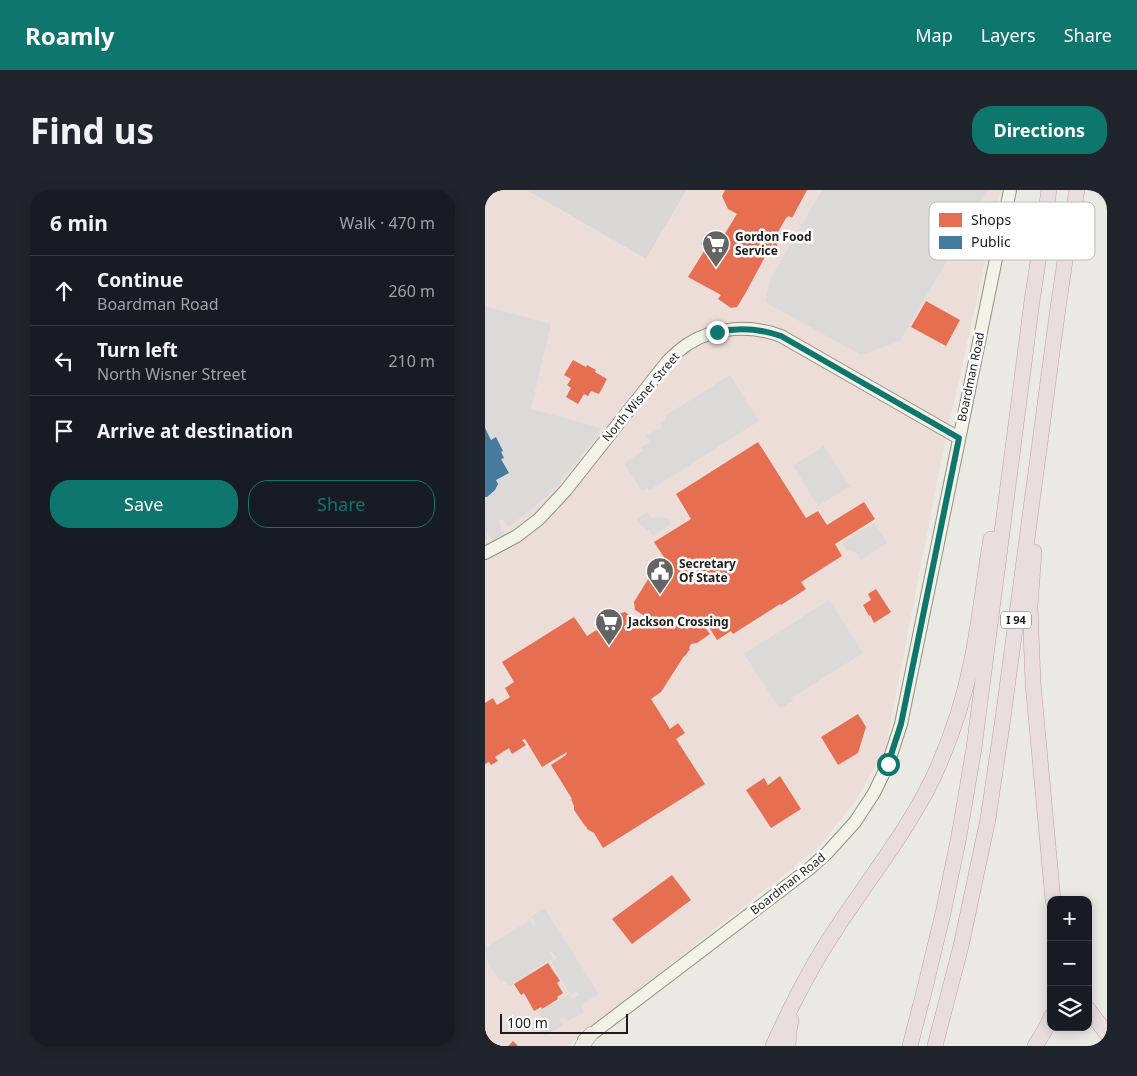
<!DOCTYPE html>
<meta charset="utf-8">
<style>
:root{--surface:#171b24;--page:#20242c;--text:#f1f3f6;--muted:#9ea1a6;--line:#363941;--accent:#0f766e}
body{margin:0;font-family:"Noto Sans",sans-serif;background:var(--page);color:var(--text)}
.controls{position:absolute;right:15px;bottom:15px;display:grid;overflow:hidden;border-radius:10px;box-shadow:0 2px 12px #0003}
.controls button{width:45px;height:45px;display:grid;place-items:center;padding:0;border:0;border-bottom:1px solid var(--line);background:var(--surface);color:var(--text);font:25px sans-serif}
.scale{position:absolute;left:15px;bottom:12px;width:128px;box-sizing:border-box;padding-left:5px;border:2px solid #1c1c1c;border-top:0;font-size:14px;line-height:18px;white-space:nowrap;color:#1c1c1c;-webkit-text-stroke:4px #fff;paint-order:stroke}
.stop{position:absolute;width:15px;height:15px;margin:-11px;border:4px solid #0f766e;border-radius:50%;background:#fff}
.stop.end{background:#0f766e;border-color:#fff;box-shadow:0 1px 5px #0008}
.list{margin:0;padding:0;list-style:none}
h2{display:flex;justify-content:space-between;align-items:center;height:65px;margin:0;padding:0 20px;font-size:21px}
h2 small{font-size:16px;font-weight:400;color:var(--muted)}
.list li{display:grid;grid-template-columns:32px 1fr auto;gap:15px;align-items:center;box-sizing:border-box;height:70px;padding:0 20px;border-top:1px solid var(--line)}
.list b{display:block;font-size:19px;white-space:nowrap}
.list p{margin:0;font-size:16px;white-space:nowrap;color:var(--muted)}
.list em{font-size:16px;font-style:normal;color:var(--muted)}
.actions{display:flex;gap:10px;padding:15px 20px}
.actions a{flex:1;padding:11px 0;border:1px solid var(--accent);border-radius:20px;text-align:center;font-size:18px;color:var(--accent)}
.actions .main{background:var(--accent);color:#fff}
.icon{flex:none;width:28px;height:28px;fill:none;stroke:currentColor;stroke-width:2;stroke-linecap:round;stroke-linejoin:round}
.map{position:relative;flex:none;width:622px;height:856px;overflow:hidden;border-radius:20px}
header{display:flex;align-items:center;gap:30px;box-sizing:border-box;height:70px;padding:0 25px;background:var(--accent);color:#fff}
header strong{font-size:24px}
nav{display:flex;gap:28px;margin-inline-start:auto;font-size:18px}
.intro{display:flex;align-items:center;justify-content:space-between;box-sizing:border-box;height:120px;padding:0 30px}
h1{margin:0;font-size:35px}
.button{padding:12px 22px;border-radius:20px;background:var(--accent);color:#fff;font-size:18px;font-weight:700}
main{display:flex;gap:30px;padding:0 30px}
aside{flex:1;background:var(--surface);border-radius:20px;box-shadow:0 2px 12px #0003}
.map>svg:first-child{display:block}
</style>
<header>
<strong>Roamly</strong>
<nav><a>Map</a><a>Layers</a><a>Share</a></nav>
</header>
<div class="intro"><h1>Find us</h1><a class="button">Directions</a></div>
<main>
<aside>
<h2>6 min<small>Walk · 470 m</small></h2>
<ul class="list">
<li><svg class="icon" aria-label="ahead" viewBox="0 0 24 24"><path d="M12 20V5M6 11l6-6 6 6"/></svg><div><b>Continue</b><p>Boardman Road</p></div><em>260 m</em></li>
<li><svg class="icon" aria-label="left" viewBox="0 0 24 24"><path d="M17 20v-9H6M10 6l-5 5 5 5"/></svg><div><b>Turn left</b><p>North Wisner Street</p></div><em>210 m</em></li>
<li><svg class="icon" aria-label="arrive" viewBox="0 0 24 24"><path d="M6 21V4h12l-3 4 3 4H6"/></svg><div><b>Arrive at destination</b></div></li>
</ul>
<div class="actions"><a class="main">Save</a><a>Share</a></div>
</aside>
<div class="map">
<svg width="622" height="856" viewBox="0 0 622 856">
<rect width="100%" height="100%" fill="#eae9e4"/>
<path fill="#d9d8d6" d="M41 0H202L161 69Z"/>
<path fill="#edddd9" d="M0 0H41L161 69 202 0H516L459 257 400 560 372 609 334 657 82 856H0Z"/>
<path fill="#dbdad8" d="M337 0H503L415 151 376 165 280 112 286 88Z
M0 116 66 134 46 219 116 238 108 251 85 280 63 305 37 327 23 337 18 329 14 331 17 343 23 345 7 355 8 350 2 343V349H0Z
M245 185 274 231 165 300 162 298 157 301 139 273 158 261 156 257 165 252 161 246 177 237 175 233 180 230V226Z
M339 256 365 296 333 316 308 276Z
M162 322 166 328 169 327 182 328 186 334 168 346 164 340H162L156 335 152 329Z
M389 333 402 353 376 370 372 363 361 360 357 353Z
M344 410 378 463 306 508 308 511 295 519 259 464Z
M59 718 114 804 96 815V817L99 822 83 831 80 826 76 827 75 830 78 835 60 846 56 839 53 831 57 828 53 822 84 804 87 809 95 805 92 801 86 805 66 772 72 768 67 761 64 763 68 768 24 796 20 791 18 790 16 793 0 767 1 765 0 762V758L45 730 49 736 51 735 46 727Z"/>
<path fill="#e76f51" d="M240 0H322L307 28 304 26 301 28 293 42 298 44 291 57 287 54 260 104 252 117 246 118 233 109 236 105 203 87 221 58 216 54 221 45 234 53 252 24 243 19 237 6Z
M441 111 475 130 461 156 426 137Z
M88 170 101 177 102 175 111 180 110 182 122 189 114 204 106 201 103 206 99 204 93 214 81 207 86 198 82 195 86 189 79 185Z
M273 252 321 328 333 321 342 335 379 312 390 329 350 354 357 366 316 392 321 399 296 415 295 414 248 444 246 441 232 450 222 434 219 436 225 444 212 453 206 454 204 458 205 459 200 466H199L176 502 166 509 185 539 193 533 200 543 191 549 220 594 118 658 109 643 102 639 101 636H100L89 620V616L86 609H87L66 575 81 565 82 562 57 577 40 549 37 550 41 555 27 564 24 558 10 567 13 571 6 575 4 572 0 574V513L8 508 12 515 25 507 20 498 29 492 17 472 89 427 102 446 115 438 119 444 132 424 140 422 162 437 166 430 150 420 149 412 170 378 179 373 184 380 186 378 169 352 206 329 191 304Z
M391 399 406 422 389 433 385 425 384 426 378 415 386 410 383 404Z
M373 524 381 537 373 563 353 575 336 547Z
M295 586 316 619 286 638 261 600 279 588 283 595Z
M187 685 206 710 147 754 127 729Z
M63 773 75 791 72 793 78 803 72 807 73 809 57 819 56 817 49 821 39 803 36 805 29 794Z
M28 851 33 856H23Z"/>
<path fill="#457b9d" d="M0 238 6 250 11 247 18 261 16 262 19 268 16 269 24 283 11 290 13 294 10 300 2 307H0Z"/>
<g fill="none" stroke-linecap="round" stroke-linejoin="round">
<g stroke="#90947d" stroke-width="14">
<path id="secondary" d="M0 363 32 346 54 329 81 300 182 172C189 165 195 159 203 154 230 136 267 135 296 146L474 248
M99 850 324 679 342 663 370 632 389 603 403 574 416 534 525 0"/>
</g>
<g stroke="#a09881" stroke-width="15">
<path id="primary" d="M97 856 106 844"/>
</g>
<g stroke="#bf9da4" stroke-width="16">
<path id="highway" d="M549 362 545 416 548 493 568 710
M603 819 622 844
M288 856C306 816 326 776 351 739 383 690 421 643 447 590 465 552 479 510 487 469 495 429 499 389 506 349
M303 856 304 841 306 830
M425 856 440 798 459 719 474 646 489 558 547 111 564 0
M450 856 476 756 503 629 518 528 572 125 582 57 592 0
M550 856 560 840 566 827"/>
</g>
<use href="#secondary" stroke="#f2f2e9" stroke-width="12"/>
<use href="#primary" stroke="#efebe3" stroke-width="14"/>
<use href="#highway" stroke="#e9ddde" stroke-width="15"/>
</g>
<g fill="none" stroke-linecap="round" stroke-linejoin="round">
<path stroke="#0f766e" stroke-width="6" d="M232 142C254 137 276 139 296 146L474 248 416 534 403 574"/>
</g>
<defs>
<g id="supermarket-pin" transform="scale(1.4375)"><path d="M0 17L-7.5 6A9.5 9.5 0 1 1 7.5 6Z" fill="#646462" stroke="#fff"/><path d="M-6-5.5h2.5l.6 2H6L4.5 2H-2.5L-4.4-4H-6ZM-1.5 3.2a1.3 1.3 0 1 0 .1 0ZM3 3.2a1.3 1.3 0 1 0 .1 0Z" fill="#fff"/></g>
<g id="civic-pin" transform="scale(1.4375)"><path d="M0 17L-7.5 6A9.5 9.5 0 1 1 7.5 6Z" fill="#646462" stroke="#fff"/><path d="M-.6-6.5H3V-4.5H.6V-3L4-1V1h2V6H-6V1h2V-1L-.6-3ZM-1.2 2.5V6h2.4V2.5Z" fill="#fff"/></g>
</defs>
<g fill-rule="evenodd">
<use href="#supermarket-pin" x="231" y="54"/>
<use href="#civic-pin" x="175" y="381"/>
<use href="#supermarket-pin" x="124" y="432"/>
</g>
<g text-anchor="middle" stroke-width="5" stroke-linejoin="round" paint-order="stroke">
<rect fill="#fff" stroke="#606060" stroke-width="1" x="516" y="421.5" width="30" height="17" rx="4"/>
<g font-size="11" font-weight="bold" fill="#1c1c1c">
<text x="531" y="434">I 94</text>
</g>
<g font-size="12" font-weight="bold" fill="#1c1c1c" stroke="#fff" text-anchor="start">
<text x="250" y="51">Gordon Food<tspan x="250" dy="14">Service</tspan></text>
<text x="194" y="378">Secretary<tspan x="194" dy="14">Of State</tspan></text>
<text x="143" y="436">Jackson Crossing</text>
</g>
<g font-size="12" fill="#1c1c1c" stroke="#fff">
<text transform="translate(486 187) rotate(-78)" y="4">Boardman Road</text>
<text transform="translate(156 207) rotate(-50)" y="4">North Wisner Street</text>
<text transform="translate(303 694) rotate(-38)" y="4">Boardman Road</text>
</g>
</g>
<rect x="444" y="12" width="166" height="58" rx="8" fill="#fff" stroke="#bbb" stroke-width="1"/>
<rect x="454" y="23" width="23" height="14" fill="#e76f51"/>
<rect x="454" y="46" width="23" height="13" fill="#457b9d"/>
<g font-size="14" fill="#1c1c1c">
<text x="486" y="35">Shops</text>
<text x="486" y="57">Public</text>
</g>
</svg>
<div class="controls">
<button>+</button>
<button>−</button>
<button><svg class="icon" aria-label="layers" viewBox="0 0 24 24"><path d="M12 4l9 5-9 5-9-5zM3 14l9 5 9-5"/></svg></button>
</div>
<div class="scale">100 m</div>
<div class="stop" style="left:403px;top:574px"></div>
<div class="stop end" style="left:232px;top:142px"></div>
</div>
</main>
